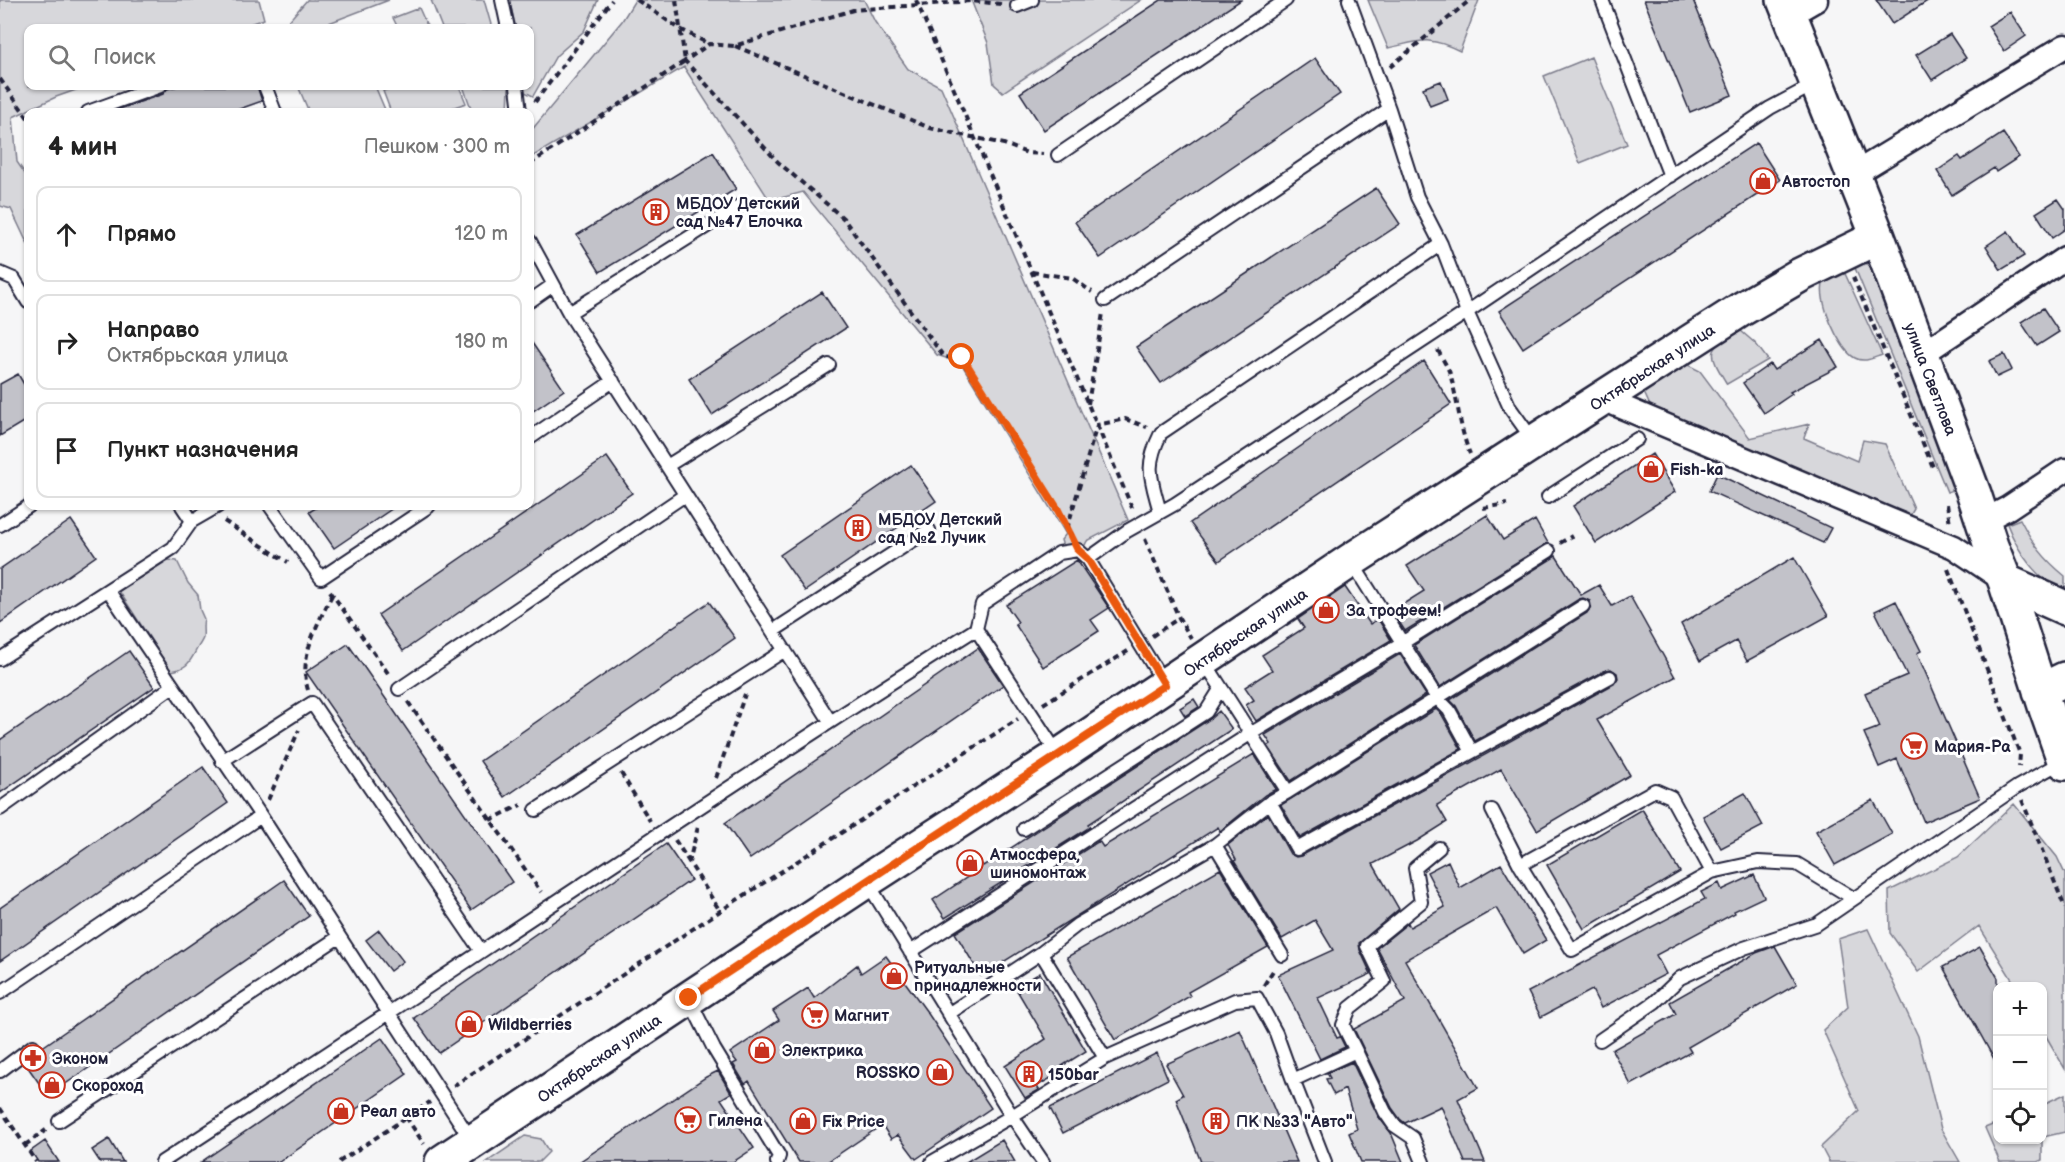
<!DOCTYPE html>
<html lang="ru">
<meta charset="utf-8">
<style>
:root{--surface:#fff;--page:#f6f6f6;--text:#222;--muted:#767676;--line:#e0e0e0}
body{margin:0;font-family:"Balsamiq Sans",sans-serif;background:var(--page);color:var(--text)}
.controls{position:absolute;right:18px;bottom:18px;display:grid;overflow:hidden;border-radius:12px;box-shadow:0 2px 4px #0004}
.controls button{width:54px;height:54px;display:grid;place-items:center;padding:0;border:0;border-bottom:2px solid var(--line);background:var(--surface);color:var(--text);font:30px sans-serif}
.stop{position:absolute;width:18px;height:18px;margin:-14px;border:4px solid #ea580c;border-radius:50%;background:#fff}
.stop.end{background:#ea580c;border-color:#fff;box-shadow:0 2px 6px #0008}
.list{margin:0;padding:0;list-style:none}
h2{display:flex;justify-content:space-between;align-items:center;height:78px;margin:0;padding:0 24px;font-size:26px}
h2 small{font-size:20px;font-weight:400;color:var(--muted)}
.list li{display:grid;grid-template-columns:39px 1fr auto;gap:18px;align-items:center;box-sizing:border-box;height:96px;margin:0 12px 12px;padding:0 12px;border:2px solid var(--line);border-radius:12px}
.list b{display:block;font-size:22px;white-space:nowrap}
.list p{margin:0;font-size:20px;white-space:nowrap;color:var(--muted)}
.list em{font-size:20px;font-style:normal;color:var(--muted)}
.icon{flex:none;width:33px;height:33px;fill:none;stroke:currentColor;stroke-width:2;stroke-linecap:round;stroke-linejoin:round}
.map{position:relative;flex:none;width:2065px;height:1162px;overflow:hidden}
.search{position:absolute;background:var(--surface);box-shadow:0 2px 4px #0004;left:24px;top:24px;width:510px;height:66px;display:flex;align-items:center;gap:15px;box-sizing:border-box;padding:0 21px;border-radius:12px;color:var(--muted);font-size:22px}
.panel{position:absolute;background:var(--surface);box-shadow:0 2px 4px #0004;left:24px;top:108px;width:510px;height:402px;border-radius:12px}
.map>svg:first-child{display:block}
</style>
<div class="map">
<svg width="2065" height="1162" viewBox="0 0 2065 1162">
<rect width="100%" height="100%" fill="#f6f6f7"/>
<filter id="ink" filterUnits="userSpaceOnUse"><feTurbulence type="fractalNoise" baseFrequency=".0167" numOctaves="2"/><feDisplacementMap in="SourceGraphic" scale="12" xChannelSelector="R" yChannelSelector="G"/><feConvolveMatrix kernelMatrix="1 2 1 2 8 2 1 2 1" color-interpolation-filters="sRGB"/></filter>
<g filter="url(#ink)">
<path fill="#d7d7db" stroke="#7c7c8b" stroke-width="1.5" d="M0 0H259L264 19 238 28H28V86H87L56 97 13 117 17 162 28 178V245L11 209 0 206Z
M307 0H389L316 28H288L286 24Z
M431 0H484L492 28H442Z
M509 0H598L584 31 556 56 533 96 525 92 524 86H530V28H516Z
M635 0H864L875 22 908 69 941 87 1128 520 1087 541 1085 545 1063 547 1061 540 1066 534 961 363 937 355 803 192 770 201 684 67 530 158V132L622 21Z
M971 0H1141L1003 92 994 84 988 43Z
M1368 0H1479L1460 51C1428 35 1421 41 1388 48Z
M419 8 428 28H398L393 18Z
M1591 57 1627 144 1580 163 1544 76Z
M298 86H375L386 112H309Z
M398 86H459L466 103 440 112H391L383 91Z
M463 86H509L508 112H471L472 111Z
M1853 263 1869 264 1959 488 1947 492Z
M1842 267 1882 355C1873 358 1864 363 1855 358 1839 350 1816 298 1824 281 1827 275 1837 271 1842 267Z
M1741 331 1756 344 1768 360 1727 384C1707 351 1707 349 1741 331Z
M1684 363 1700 371 1750 438 1809 424 1804 438 1857 461 1863 440 1885 444 1914 509 1907 521 1651 408 1642 388Z
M2020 519C2033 544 2043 558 2065 576V596C2036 576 2020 557 2007 524Z
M168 560 177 561 188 583 198 595 200 610 204 619C202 626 204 631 203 638 202 641 200 644 198 647 190 661 189 668 171 671L119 591Z
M2014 804 2057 857 2065 874V1069L2043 1031 2042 986H2016L1979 926 1918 972 1890 933 1889 891 1958 857Z
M1868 929 1918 1036 1941 1129 1960 1162H1829L1821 1147 1859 1111 1823 1030 1848 1007 1838 939Z
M2065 1094V1132L2043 1137V1104Z
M1997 1123 1998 1140H2042V1160L2037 1162H2000L1985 1128Z
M525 1136 541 1139 549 1152 539 1162H487Z"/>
<path fill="#c2c2c9" stroke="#22223b" stroke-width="1.5" d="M1161 0H1241L1044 130 1020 93Z
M1644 0H1693L1732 95 1690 112Z
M1876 0H1929L1892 24Z
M2010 12 2026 36 2004 51 1988 26Z
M1950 34 1966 58 1932 80 1916 55Z
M1315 58 1340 94 1100 258 1075 222Z
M1441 81 1448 99 1430 106 1423 88Z
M178 86H257L262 101 231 112H111L163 94 167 89Z
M2003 133 2019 157 1996 172 1994 168 1952 195 1937 171 1959 156 1962 160Z
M1756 143 1780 180 1523 348 1499 311Z
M713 152 736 189 600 272 577 235Z
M1376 188 1400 224 1161 383 1136 347Z
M2058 199 2065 209V229L2052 238 2036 213Z
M2008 231 2024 256 2001 270 1986 246Z
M822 292 846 328 712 415 689 379Z
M2043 308 2059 332 2037 346 2021 322Z
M530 340 564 390 530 413Z
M1822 340 1838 367 1790 392 1792 394 1764 413 1743 383 1770 364 1774 370Z
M2004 354 2012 370 1997 377 1989 361Z
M1424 361 1451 404 1219 561 1190 523Z
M18 374 28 391V419L0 436V384Z
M1652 454 1675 492 1596 543 1573 506Z
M607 457 632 493 403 651 378 615Z
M911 465 936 501 805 591 780 555Z
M1717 474 1831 528 1823 543 1709 491Z
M319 506H396L334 548 309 512Z
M1487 515 1503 540 1535 520 1548 543 1405 631 1392 611 1424 591 1407 566Z
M71 520 96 556 0 623V569Z
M1556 556 1581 595 1599 585 1612 606 1630 596 1675 677 1597 720 1630 775 1537 830 1501 769 1437 805 1447 822 1417 841 1373 864 1399 909 1359 943 1360 950 1371 974 1318 998 1337 1038 1340 1037 1345 1047 1320 1059 1278 975 1333 950 1315 920 1282 939 1234 861 1236 860 1228 845 1268 814 1290 854 1296 857 1301 856 1614 684 1618 678 1617 673 1611 669 1606 670 1475 741 1456 706 1450 700 1587 613 1591 606 1590 601 1583 598 1579 599 1440 687 1414 645Z
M1794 557 1828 616 1747 661 1736 641 1700 661 1681 624Z
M1077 560 1109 608 1091 620 1099 631 1043 667 1015 624 1018 622 1006 605Z
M1345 587 1370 624 1378 619 1391 640 1256 721 1246 705 1254 700 1245 687 1272 670 1262 655 1304 628 1298 619Z
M1896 601 1921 651 1917 653 1980 798 1924 822 1897 759 1879 767 1864 733 1880 727 1865 693 1907 675 1875 611Z
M709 602 735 638 505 797 480 761Z
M348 644 512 882 471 910 306 672Z
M978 648 1003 685 750 859 725 823Z
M129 651 154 687 0 793V740Z
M1400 654 1426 695 1291 781 1268 746 1271 744 1265 735Z
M1194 699 1199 707 1185 716 1180 708Z
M1436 709 1442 715 1461 749 1300 838 1281 805Z
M1219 711 1232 729 1088 824 1090 827 945 918 933 900 969 876 960 863 973 853 983 866 1210 719Z
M1254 754 1276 789 1265 795 1220 831 1218 827 981 976 955 933 1099 841 1103 847Z
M203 767 228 803 0 961V908Z
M1745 793 1763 826 1721 848 1703 816Z
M1873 800 1892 834 1835 865 1816 831Z
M1642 809 1680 872 1584 929 1547 865Z
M666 844 691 880 439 1053 414 1018Z
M1448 861 1460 888 1501 864 1546 940 1523 954 1496 908 1405 960 1478 1088 1458 1099 1485 1162H1465L1441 1106 1405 1123 1400 1119 1392 1108 1354 1029 1405 1001 1377 948 1408 923 1410 927 1445 907 1427 872Z
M1220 869 1268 947 1188 992 1190 996 1115 1040 1067 957Z
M1754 875 1764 897 1734 911 1735 913 1656 955 1666 974 1601 1008 1592 990 1541 1017 1528 992 1705 899 1701 892 1719 883 1722 890Z
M284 880 309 916 48 1096 25 1063 41 1048Z
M379 930 403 961 390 971 366 940Z
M1775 946 1797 984 1688 1047 1691 1052 1631 1085 1612 1050 1676 1014 1670 1002 1756 953Z
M1980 947 1998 978V1066L1943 967Z
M886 956 927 1012 991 1108 916 1159 898 1135 891 1139 882 1125 827 1162H799L749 1081 745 1084 733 1064 737 1062 730 1053 779 1020 773 1011 808 988 814 998 857 965 861 973Z
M1040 973 1086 1051 1062 1066 1065 1070 1037 1086 1039 1090 1025 1098 1005 1066 1046 1039 1015 987Z
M1240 1030 1297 1162H1201L1176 1099 1183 1095 1166 1064Z
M382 1038 407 1074 279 1162H201Z
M1157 1053 1168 1079 1063 1133 1050 1108Z
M1352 1062 1378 1116 1391 1133 1403 1162H1361L1349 1133 1357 1129 1345 1089 1334 1095 1326 1079 1330 1078 1327 1073Z
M718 1071 731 1093 721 1099 754 1148 733 1162H579L706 1077Z
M109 1139 123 1162H100L92 1150Z
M1002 1140 1015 1162H966Z
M45 1141 59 1162H38L31 1151Z"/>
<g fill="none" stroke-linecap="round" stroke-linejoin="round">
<g stroke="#22223b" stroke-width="16">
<path id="lane" d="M502 0 508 28
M1349 0 1389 109 1417 197 1441 244 1467 312 1510 408 1533 440
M1602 0 1670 176
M1017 6 1032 0
M265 86 275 112
M517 86 520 112
M88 112 160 86
M1058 155 1286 0
M530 241 569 313 830 721
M0 273 14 279 28 302
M1105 300 1389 109
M530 301 553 285
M569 313 739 206
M530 438 613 381
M667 466 829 365
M1548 497 1637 439
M270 506 321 578 429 506
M1160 512C1151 478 1144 467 1161 433L1441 244
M192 521 218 506
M0 525 29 506
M1088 559 1127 531 1175 504 1467 312 1770 108 1815 84
M108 590 261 816 472 1141
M976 629 982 604 1059 553 1078 550 1088 559 1165 685
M773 631 929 530
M0 659 173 548 192 521 182 506
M399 689 685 495
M1472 752 1610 677
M222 761 312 703 481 951
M1288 792 1583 606
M1270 802 1297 849 1472 752 1449 710 1437 698 1351 561
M0 809 173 686
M536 810 785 650
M1492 810 1520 865
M1024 829 1206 712 1221 688
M1215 845 1282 955
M1712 872 1671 797 1655 790 1520 865 1572 950 1712 872 1758 862 1797 864 1853 898
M867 882 1012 1116 1105 1058 1235 1000 1257 998 1276 1033 1293 1080 1325 1162
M910 952 1250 734 1402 643 1549 551
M1041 953 1105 1058
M0 993 261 816
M689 999 714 1049 779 1156 777 1162
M948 1014 1041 953 1077 925 1215 845 1270 802 1288 792 1204 661
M1600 1040 1655 1002 1680 978 1744 948 1817 924 2017 787 2063 761
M1356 1051 1343 1025 1350 1008 1384 981 1367 946 1421 902 1415 868 1439 848
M0 1071 33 1046
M1293 1080 1356 1051 1385 1112 1394 1125 1413 1138 1423 1162
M59 1121 339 937
M162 1162C434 985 701 802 976 629L1059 756
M932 1162 1012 1116 1043 1162"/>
</g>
<g stroke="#22223b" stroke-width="27">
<path id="street" d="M1790 15 1816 0
M1854 174 2065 46
M1921 355 2065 258
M1603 399 1954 547 2005 581
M1983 521 2008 508 2065 470"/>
</g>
<g stroke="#22223b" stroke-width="38">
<path id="secondary" d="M1784 0 1878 237 1974 494 1991 546 2005 581 2046 709 2065 763
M2005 581 2065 608
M2040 691 2065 679
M442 1162 866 881 1059 756 1350 561 1534 442 1740 310 1800 275 1878 237"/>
</g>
<path stroke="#22223b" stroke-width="4" stroke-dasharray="6 4.5" stroke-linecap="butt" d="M637 0 680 29 709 44
M916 0 1133 510
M1001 4 971 1 853 10 734 46 709 44 685 61 778 162 843 218 944 357 961 358 1058 510 1071 536
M735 46 930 128 1004 144 1027 153 1043 154
M1390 67 1470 0
M0 79 28 118
M535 102 612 0
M530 164 685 61 676 0
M1032 272 1072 278 1092 292
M1853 277 1933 467
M1438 350C1441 357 1446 364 1449 371 1458 398 1459 428 1470 454
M1088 404 1103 313
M1947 504 1950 524
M1483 508 1507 504
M224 521 273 553 288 562
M1067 529 1097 425 1125 419 1147 427
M1145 539 1179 618 1191 638
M1560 543 1572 536
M1948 569 2020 754 2019 767
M330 591 390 676
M1152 636 1179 618
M308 690C298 657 318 623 332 595
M408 702 541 892
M1043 704 1128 651
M621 773 650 821
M716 778 745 694
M268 800 299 730
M2022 800 2065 908
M490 820 521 805
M698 827 689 862 720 911
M675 840 689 862
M1264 985 1274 969
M453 1086 720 911 1018 719
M0 1108 36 1162
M406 1117 424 1144
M25 1145 46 1130
M339 1162 430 1102"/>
<use href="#lane" stroke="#fff" stroke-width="12"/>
<use href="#street" stroke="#fff" stroke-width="22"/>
<use href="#secondary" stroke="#fff" stroke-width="33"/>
</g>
</g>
<g fill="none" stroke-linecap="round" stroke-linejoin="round" filter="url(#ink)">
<path stroke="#ea580c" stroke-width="8" d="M689 998 1165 685 1088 559 1078 550 1058 510 962 357"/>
</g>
<defs>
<g id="shop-ring" transform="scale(1.35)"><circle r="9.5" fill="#fff" stroke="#c8321e" stroke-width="1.5"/><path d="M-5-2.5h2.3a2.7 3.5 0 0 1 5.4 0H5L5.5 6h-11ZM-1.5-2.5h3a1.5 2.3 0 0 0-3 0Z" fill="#c8321e"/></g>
<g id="building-ring" transform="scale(1.35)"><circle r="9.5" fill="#fff" stroke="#c8321e" stroke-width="1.5"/><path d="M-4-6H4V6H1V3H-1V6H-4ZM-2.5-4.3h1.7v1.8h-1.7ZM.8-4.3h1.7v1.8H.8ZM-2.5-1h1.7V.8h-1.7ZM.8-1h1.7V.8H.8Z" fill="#c8321e"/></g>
<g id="supermarket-ring" transform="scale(1.35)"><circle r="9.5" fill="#fff" stroke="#c8321e" stroke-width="1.5"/><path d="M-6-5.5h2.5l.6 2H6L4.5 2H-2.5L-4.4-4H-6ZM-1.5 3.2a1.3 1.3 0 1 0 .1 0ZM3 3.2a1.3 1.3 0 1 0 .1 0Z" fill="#c8321e"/></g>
<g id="pharmacy-ring" transform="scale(1.35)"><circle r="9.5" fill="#fff" stroke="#c8321e" stroke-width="1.5"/><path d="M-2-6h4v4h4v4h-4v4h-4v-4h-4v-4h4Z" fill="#c8321e"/></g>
</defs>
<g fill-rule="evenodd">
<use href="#shop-ring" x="1763" y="181"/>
<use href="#building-ring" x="656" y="212"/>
<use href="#shop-ring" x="1651" y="469"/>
<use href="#building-ring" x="858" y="528"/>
<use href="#shop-ring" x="1326" y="610"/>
<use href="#supermarket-ring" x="1914" y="746"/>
<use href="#shop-ring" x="970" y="863"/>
<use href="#shop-ring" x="894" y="976"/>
<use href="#supermarket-ring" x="815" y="1015"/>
<use href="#shop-ring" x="469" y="1024"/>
<use href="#shop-ring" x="762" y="1050"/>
<use href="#pharmacy-ring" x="33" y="1058"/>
<use href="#shop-ring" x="940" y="1072"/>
<use href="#building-ring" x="1029" y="1074"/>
<use href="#shop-ring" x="52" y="1085"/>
<use href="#shop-ring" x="341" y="1111"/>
<use href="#supermarket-ring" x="688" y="1120"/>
<use href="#shop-ring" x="803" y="1121"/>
<use href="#building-ring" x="1216" y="1121"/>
</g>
<g text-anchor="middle" stroke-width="6" stroke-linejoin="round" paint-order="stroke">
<g font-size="16" font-weight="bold" fill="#22223b" stroke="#fff" text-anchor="start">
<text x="1782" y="187">Автостоп</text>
<text x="676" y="209">МБДОУ Детский<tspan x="676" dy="18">сад №47 Елочка</tspan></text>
<text x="1670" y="475">Fish-ka</text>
<text x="878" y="525">МБДОУ Детский<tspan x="878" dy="18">сад №2 Лучик</tspan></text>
<text x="1346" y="616">За трофеем!</text>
<text x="1934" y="752">Мария-Ра</text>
<text x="990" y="860">Атмосфера,<tspan x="990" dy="18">шиномонтаж</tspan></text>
<text x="914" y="973">Ритуальные<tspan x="914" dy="18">принадлежности</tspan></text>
<text x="834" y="1021">Магнит</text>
<text x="488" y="1030">Wildberries</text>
<text x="782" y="1056">Электрика</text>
<text x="52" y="1064">Эконом</text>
<text x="920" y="1078" text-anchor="end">ROSSKO</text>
<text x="1048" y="1080">150bar</text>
<text x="72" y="1091">Скороход</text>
<text x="360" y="1117">Реал авто</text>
<text x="708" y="1126">Гилена</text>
<text x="822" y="1127">Fix Price</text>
<text x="1236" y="1127">ПК №33 "Авто"</text>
</g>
<g font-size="16" fill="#22223b" stroke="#fff">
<text transform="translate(1652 367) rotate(-33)" y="6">Октябрьская улица</text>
<text transform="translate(1931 379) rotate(69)" y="6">улица Светлова</text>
<text transform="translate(1245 632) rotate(-34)" y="6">Октябрьская улица</text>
<text transform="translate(599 1058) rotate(-34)" y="6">Октябрьская улица</text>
</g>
</g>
</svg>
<div class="controls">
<button>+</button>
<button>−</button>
<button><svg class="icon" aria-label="locate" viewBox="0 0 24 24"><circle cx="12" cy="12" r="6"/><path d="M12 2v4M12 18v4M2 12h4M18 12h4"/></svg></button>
</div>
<div class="stop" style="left:962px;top:357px"></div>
<div class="stop end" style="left:689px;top:998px"></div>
<div class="search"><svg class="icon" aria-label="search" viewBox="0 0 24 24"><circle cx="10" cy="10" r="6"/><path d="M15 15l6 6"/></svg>Поиск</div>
<section class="panel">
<h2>4 мин<small>Пешком · 300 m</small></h2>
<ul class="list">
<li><svg class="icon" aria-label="ahead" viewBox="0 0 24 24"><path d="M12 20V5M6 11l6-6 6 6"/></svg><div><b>Прямо</b></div><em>120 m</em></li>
<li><svg class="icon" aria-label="right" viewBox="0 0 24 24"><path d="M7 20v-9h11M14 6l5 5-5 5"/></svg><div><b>Направо</b><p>Октябрьская улица</p></div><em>180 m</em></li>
<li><svg class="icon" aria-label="arrive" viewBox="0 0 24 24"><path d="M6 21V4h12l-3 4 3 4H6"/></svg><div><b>Пункт назначения</b></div></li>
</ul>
</section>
</div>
